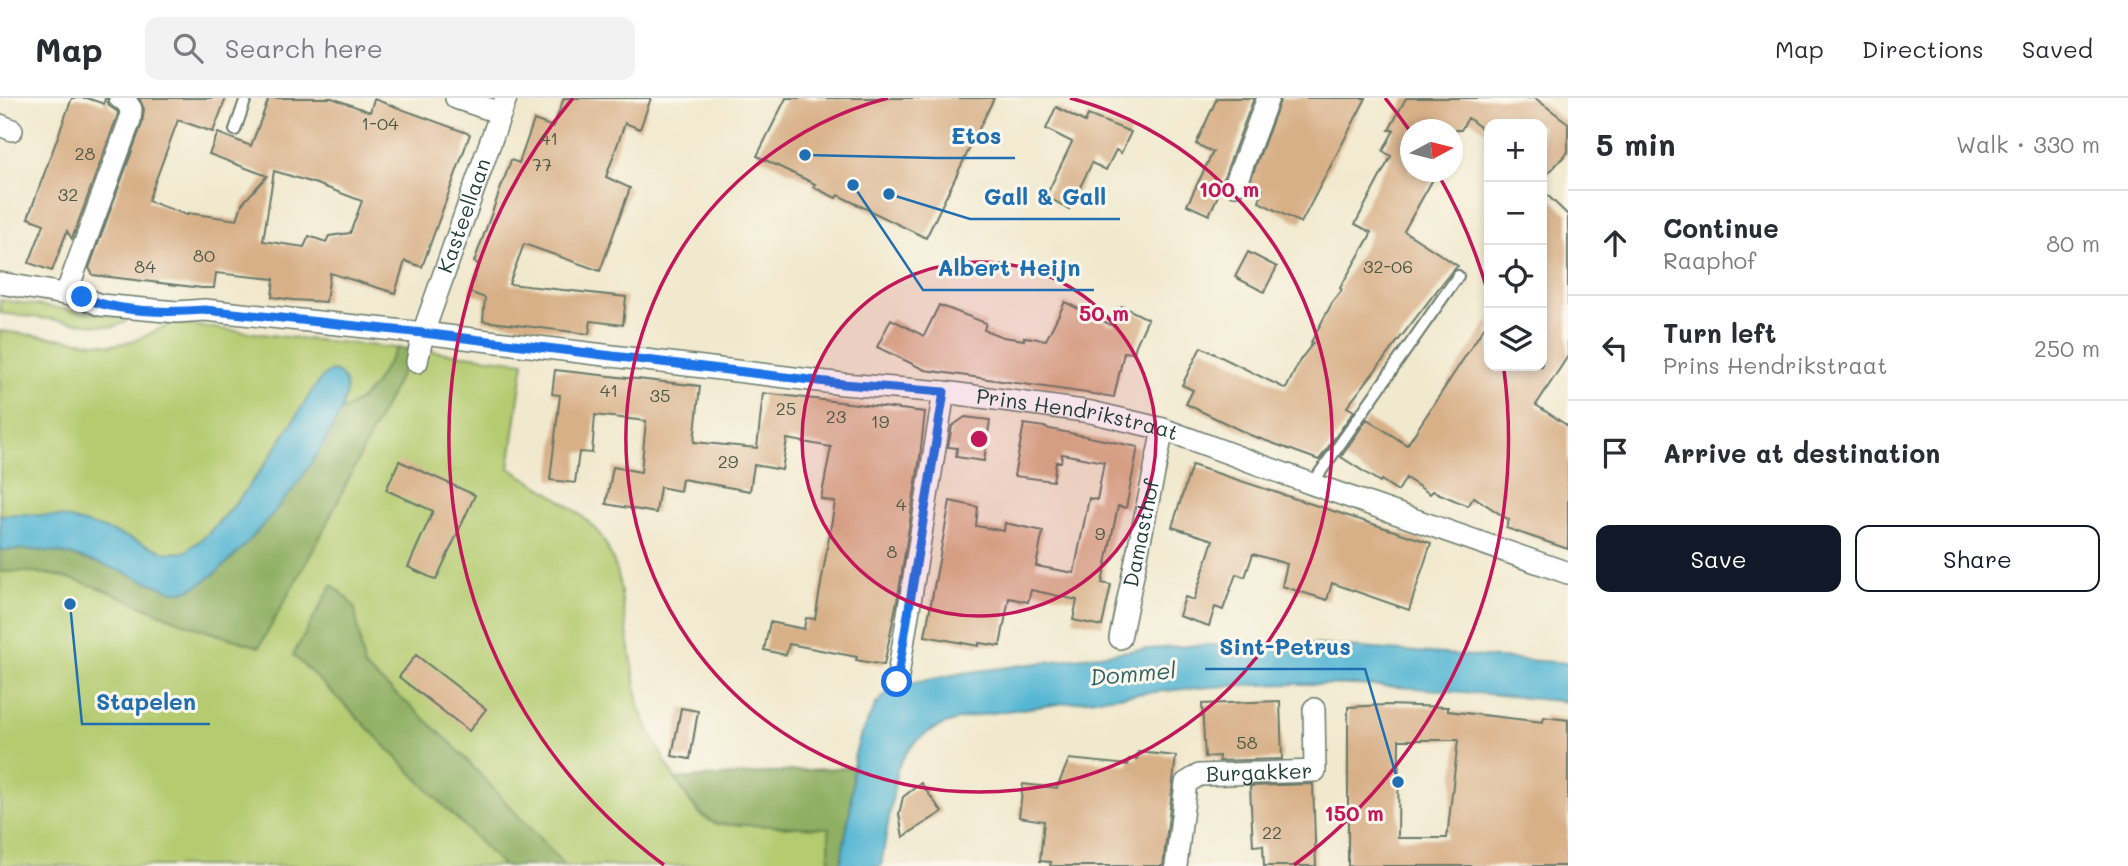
<!DOCTYPE html>
<meta charset="utf-8">
<style>
:root{--surface:#fff;--page:#f2f2f3;--text:#2b2b33;--muted:#7c7c81;--line:#e1e1e2;--accent:#111827}
body{margin:0;font-family:Mali,sans-serif;background:var(--page);color:var(--text)}
.controls{position:absolute;right:21px;top:21px;display:grid;overflow:hidden;border-radius:14px;box-shadow:0 4px 10px #0003}
.controls button{width:63px;height:63px;display:grid;place-items:center;padding:0;border:0;border-bottom:2px solid var(--line);background:var(--surface);color:var(--text);font:35px sans-serif}
.compass{position:absolute;left:1400px;top:21px;width:63px;height:63px;border-radius:50%;background:var(--surface);box-shadow:0 4px 10px #0003;rotate:83deg}
.stop{position:absolute;width:21px;height:21px;margin:-16px;border:5px solid #1a73e8;border-radius:50%;background:#fff}
.stop.end{background:#1a73e8;border-color:#fff;box-shadow:0 2px 7px #0008}
.list{margin:0;padding:0;list-style:none}
h2{display:flex;justify-content:space-between;align-items:center;height:91px;margin:0;padding:0 28px;font-size:30px}
h2 small{font-size:23px;font-weight:400;color:var(--muted)}
.list li{display:grid;grid-template-columns:46px 1fr auto;gap:21px;align-items:center;box-sizing:border-box;height:105px;padding:0 28px;border-top:2px solid var(--line)}
.list b{display:block;font-size:26px;white-space:nowrap}
.list p{margin:0;font-size:23px;white-space:nowrap;color:var(--muted)}
.list em{font-size:23px;font-style:normal;color:var(--muted)}
.actions{display:flex;gap:14px;padding:21px 28px}
.actions a{flex:1;padding:16px 0;border:2px solid var(--accent);border-radius:14px;text-align:center;font-size:24px;color:var(--accent)}
.actions .main{background:var(--accent);color:#fff}
.icon{flex:none;width:38px;height:38px;fill:none;stroke:currentColor;stroke-width:2;stroke-linecap:round;stroke-linejoin:round}
.map{position:relative;flex:none;width:1568px;height:768px;overflow:hidden}
header{display:flex;align-items:center;gap:42px;box-sizing:border-box;height:98px;padding:0 35px;background:var(--surface);border-bottom:2px solid var(--line)}
header strong{font-size:33px}
nav{display:flex;gap:38px;margin-inline-start:auto;font-size:24px}
.search{width:490px;height:63px;background:var(--page);display:flex;align-items:center;gap:18px;box-sizing:border-box;padding:0 24px;border-radius:14px;color:var(--muted);font-size:26px}
main{display:flex}
aside{flex:1;background:var(--surface)}
.map>svg:first-child{display:block}
</style>
<header>
<strong>Map</strong>
<div class="search"><svg class="icon" aria-label="search" viewBox="0 0 24 24"><circle cx="10" cy="10" r="6"/><path d="M15 15l6 6"/></svg>Search here</div>
<nav><a>Map</a><a>Directions</a><a>Saved</a></nav>
</header>
<main>
<div class="map">
<svg width="1568" height="768" viewBox="0 0 1568 768">
<rect width="100%" height="100%" fill="#fbf7ec"/>
<filter id="ink" filterUnits="userSpaceOnUse"><feTurbulence type="fractalNoise" baseFrequency=".0143" numOctaves="2"/><feDisplacementMap in="SourceGraphic" scale="14" xChannelSelector="R" yChannelSelector="G"/><feConvolveMatrix kernelMatrix="1 2 1 2 8 2 1 2 1" color-interpolation-filters="sRGB"/></filter>
<filter id="wash" filterUnits="userSpaceOnUse"><feTurbulence type="fractalNoise" baseFrequency=".00686" numOctaves="4" result="noise"/><feDisplacementMap in="SourceGraphic" scale="28" xChannelSelector="R" yChannelSelector="G"/><feGaussianBlur stdDeviation="1.57" result="paint"/><feColorMatrix in="noise" values="0 0 0 0 0 0 0 0 0 0 0 0 0 0 0 0 0 1.4 0 .05"/><feComposite in="paint" operator="in"/></filter>
<g filter="url(#wash)">
<rect width="100%" height="100%" fill="#f1e9ce"/>
<path fill="#b4cb70" stroke="#6a8452" stroke-width="2" d="M0 202 128 220 124 225 113 229 0 215Z
M171 225 295 240 397 250 373 289 360 302 340 314 346 294 323 278 253 384 208 436 185 454 168 455 108 432 23 416 0 417V233L111 247C134 245 151 236 171 225Z
M413 251 524 264 509 370C534 385 578 410 597 433 607 445 613 461 618 476L639 608C650 637 681 698 703 719 707 722 712 724 717 726L829 730V768H0V474C66 470 112 495 171 520 200 532 230 540 259 549L318 443Z"/>
<path fill="#8faf62" stroke="#57764b" stroke-width="2" d="M397 250 413 251 318 443 259 549C230 540 200 532 171 520 112 495 66 470 0 474V452L22 451 56 454 97 465 203 483 227 463 282 405 312 362 340 314 360 302 373 289Z
M332 487 347 500 355 511 364 569 414 611 451 645 565 768H503L353 615 293 557Z
M853 669 851 707 840 768H829V730L717 726C697 717 688 700 676 681Z"/>
<path fill="#54b6d3" stroke="#3a7a84" stroke-width="2" d="M332 273C341 275 346 282 346 292 346 318 298 387 280 407 259 432 220 478 191 491 184 494 178 494 170 492 133 479 94 460 55 454 37 451 18 451 0 452V417L23 416 63 419 108 432 168 455 185 454 208 436 235 407 274 354 312 293 323 278Z
M1306 546 1568 565V604C1463 593 1356 583 1250 587 1182 589 1113 598 1045 608 1010 613 956 616 927 635 912 645 904 656 897 672L881 768H840L851 707 854 659 861 636 876 606 889 593 908 586 963 575 1136 552 1198 547Z"/>
<g id="blocks">
<path fill="#d8b088" fill-rule="evenodd" d="M72 0H87L104 6 105 0H107L109 8 118 14 117 19 72 141 67 133 52 173 29 165 44 126 28 120Z
M139 0H226L213 34 178 22 148 103 187 117 188 115 237 122 242 106 267 78 209 56 218 35 251 48 269 0H332L370 14 374 1 470 36 422 169 405 163 395 195 330 175 326 204 293 202 272 199 274 181 216 175 214 190H202L93 177 89 170 142 26 144 11ZM274 73 317 86 362 103 350 135 329 138 326 144 309 138 304 149 263 143Z
M564 0H651L640 31 625 25 606 79 630 90 600 173 524 146 509 186 626 199 623 227 591 223 589 236 483 223 485 200 469 194 479 166 474 164 511 62 519 65 534 22 553 29Z
M786 0H994L926 140 838 97 836 100 813 89 815 86 757 58Z
M1217 0H1254L1223 82 1222 89 1209 117 1187 107 1213 54 1196 46Z
M1281 0H1366L1301 125 1259 104 1263 91 1249 86Z
M1406 0H1535L1568 25V54L1542 82V26H1489V36L1468 20 1461 32H1410V74H1437L1404 133 1458 168 1452 173 1347 309 1354 313 1319 362 1250 337 1186 306 1193 292 1182 287 1201 249 1286 291 1300 262 1313 245 1311 244 1332 205 1342 192 1340 190 1370 138 1371 134 1355 126 1391 58 1383 53 1394 32H1389Z
M1056 9 1085 24 1088 17 1131 34 1121 55 1116 52 1106 72 1092 65 1069 111 1046 98 1072 44 1046 31Z
M1542 92 1568 117V258L1536 307 1568 328V451L1506 430 1509 422 1474 399 1468 408 1433 393 1430 396 1406 380 1398 393 1381 382 1380 384 1341 359 1367 321 1407 347 1489 222V268H1542Z
M1248 154 1277 169 1264 194 1235 179Z
M1065 204 1113 228 1122 208 1148 221 1136 247 1134 255 1124 254 1114 299 925 272 877 249 891 221 924 238 939 207 986 225 984 232 1003 239 1024 242V239L1046 242Z
M555 272 700 288 694 344 757 350 763 295 925 314 920 359 898 498 884 567 856 562 857 559 789 546 786 557 764 552 770 524 804 531 806 520 815 521 835 404 821 401 831 349 787 341 782 372 754 367 750 393 682 381 680 393 660 389 656 415 606 406 613 369 641 374 646 323 595 317 592 355 579 354 575 385 550 382 560 297 552 296Z
M965 319 990 322 984 363 956 359 957 350 948 349 952 328Z
M1024 326 1045 329V330L1138 349 1126 410 1118 408 1102 485 1111 487 1102 528 1073 522 1077 502 1031 492 1028 504 1009 500 1000 548 979 545V548L925 538 950 403 978 409 976 428 1004 433 1005 425 1043 433 1036 468 1074 475 1089 400 1097 402 1104 364 1062 356 1061 364H1056L1053 383 1014 378Z
M399 363 475 397 436 482 408 469 433 413 386 392Z
M1192 367 1431 445 1409 512 1332 485 1327 502 1282 488 1287 466 1253 456 1245 479 1236 476 1223 512 1215 509 1209 528 1179 518 1185 499 1194 502 1213 442 1172 429Z
M416 557 486 611 469 633 399 579Z
M1280 603 1282 661 1219 663V658L1205 659 1202 606Z
M1385 607 1448 609V613L1543 624 1544 619 1568 622V768H1348V609ZM1399 642H1458L1447 740H1398Z
M681 610 698 613 690 661 672 658Z
M1138 654 1176 658 1163 768H1050L1051 764 1040 763 1044 723 1019 719 1023 686 1057 690 1069 661 1128 667 1129 661H1137Z
M921 685 942 714 903 739 899 716 903 699Z
M1313 686 1316 768H1264L1263 747 1253 748 1250 688Z"/>
</g>
</g>
<g filter="url(#ink)">
<use href="#blocks" fill-opacity="0" stroke="#68796a" stroke-width="2"/>
<g fill="none" stroke-linecap="round" stroke-linejoin="round">
<g stroke="#68796a" stroke-width="14">
<path id="lane" d="M235 32 246 0
M1312 386 1458 178"/>
</g>
<g stroke="#68796a" stroke-width="24">
<g id="street">
<path d="M456 0 501 15"/>
<path d="M0 27 12 32"/>
<path d="M1235 87 1268 0"/>
<path id="s1" d="M0 185 82 199 100 207 177 214 205 212 423 235 843 286 944 294 1091 314 1163 331 1312 386 1568 475"/>
<path d="M66 196 130 22 131 11 125 2 120 0"/>
<path id="s2" d="M417 264 423 235 506 0"/>
<path id="s3" d="M1120 540 1163 331"/>
<path d="M897 584 944 294"/>
<path id="s4" d="M1176 768 1186 685 1199 677 1315 673 1314 611"/>
</g>
</g>
<use href="#lane" stroke="#fff" stroke-width="10"/>
<use href="#street" stroke="#fff" stroke-width="21"/>
</g>
</g>
<g fill="none" stroke-linecap="round" stroke-linejoin="round" filter="url(#ink)">
<path stroke="#1a73e8" stroke-width="9" d="M82 199C119 215 165 215 205 212L423 235 843 286 944 294 897 584"/>
</g>
<circle cx="979" cy="341" r="177" fill="#c2185b" fill-opacity=".12"/>
<g fill="none" stroke="#c2185b" stroke-width="3.5">
<circle cx="979" cy="341" r="177"/>
<path d="M1070 0A353 353 0 1 1 888 0"/>
<path d="M664 767A530 530 0 0 1 573 0M1385 0A530 530 0 0 1 1410 33M1438 76A530 530 0 0 1 1488 195M1504 272A530 530 0 0 1 1294 767"/>
</g>
<g text-anchor="middle" stroke-width="6" stroke-linejoin="round" paint-order="stroke">
<g font-size="18" fill="#4d5a49">
<text x="380" y="32">1-04</text>
<text x="549" y="47">41</text>
<text x="85" y="62">28</text>
<text x="542" y="73">77</text>
<text x="68" y="103">32</text>
<text x="204" y="164">80</text>
<text x="145" y="175">84</text>
<text x="1388" y="175">32-06</text>
<text x="609" y="299">41</text>
<text x="660" y="304">35</text>
<text x="786" y="317">25</text>
<text x="836" y="325">23</text>
<text x="880" y="330">19</text>
<text x="728" y="370">29</text>
<text x="901" y="413">4</text>
<text x="1100" y="442">9</text>
<text x="892" y="460">8</text>
<text x="1247" y="651">58</text>
<text x="1272" y="741">22</text>
</g>
<g font-size="21" fill="#1f3d34" stroke="#fbf7ec">
<text dy="7" stroke="none"><textPath href="#s2" startOffset="154">Kasteellaan</textPath></text>
<text dy="7" stroke="none"><textPath href="#s1" startOffset="1087">Prins Hendrikstraat</textPath></text>
<text dy="7" stroke="none"><textPath href="#s3" startOffset="107">Damasthof</textPath></text>
<text dy="7" stroke="none"><textPath href="#s4" startOffset="159">Burgakker</textPath></text>
</g>
<g font-size="23" font-style="italic" fill="#2f6164" stroke="#fbf7ec">
<text transform="translate(1133 576) rotate(-5)" y="8">Dommel</text>
</g>
</g>
<circle cx="979" cy="341" r="10" fill="#c2185b" stroke="#fbf7ec" stroke-width="3.5"/>
<g font-size="21" text-anchor="middle" font-weight="bold" fill="#c2185b" stroke="#fbf7ec" stroke-width="6" stroke-linejoin="round" paint-order="stroke">
<text x="1229" y="99">100 m</text>
<text x="1104" y="223">50 m</text>
<text x="1354" y="723">150 m</text>
</g>
<path fill="none" stroke="#1f6fb2" stroke-width="2.5" d="M805 57L936 60H1015M889 96L970 121H1120M853 87L923 192H1094M1398 684L1365 571H1205M70 506L82 626H210"/>
<g fill="#1f6fb2" stroke="#fbf7ec" stroke-width="2.5">
<circle cx="805" cy="57" r="7"/>
<circle cx="889" cy="96" r="7"/>
<circle cx="853" cy="87" r="7"/>
<circle cx="1398" cy="684" r="7"/>
<circle cx="70" cy="506" r="7"/>
</g>
<g font-size="23" text-anchor="middle" font-weight="bold" fill="#1f6fb2" stroke="#fbf7ec" stroke-width="6" stroke-linejoin="round" paint-order="stroke">
<text x="976" y="46">Etos</text>
<text x="1045" y="107">Gall &amp; Gall</text>
<text x="1009" y="178">Albert Heijn</text>
<text x="1285" y="557">Sint-Petrus</text>
<text x="146" y="612">Stapelen</text>
</g>
</svg>
<div class="controls">
<button>+</button>
<button>−</button>
<button><svg class="icon" aria-label="locate" viewBox="0 0 24 24"><circle cx="12" cy="12" r="6"/><path d="M12 2v4M12 18v4M2 12h4M18 12h4"/></svg></button>
<button><svg class="icon" aria-label="layers" viewBox="0 0 24 24"><path d="M12 4l9 5-9 5-9-5zM3 14l9 5 9-5"/></svg></button>
</div>
<svg class="compass" viewBox="-18 -18 36 36"><path d="M0-13l5 13h-10z" fill="#e53935"/><path d="M0 13l5-13h-10z" fill="#7c7c81"/></svg>
<div class="stop" style="left:897px;top:584px"></div>
<div class="stop end" style="left:82px;top:199px"></div>
</div>
<aside>
<h2>5 min<small>Walk · 330 m</small></h2>
<ul class="list">
<li><svg class="icon" aria-label="ahead" viewBox="0 0 24 24"><path d="M12 20V5M6 11l6-6 6 6"/></svg><div><b>Continue</b><p>Raaphof</p></div><em>80 m</em></li>
<li><svg class="icon" aria-label="left" viewBox="0 0 24 24"><path d="M17 20v-9H6M10 6l-5 5 5 5"/></svg><div><b>Turn left</b><p>Prins Hendrikstraat</p></div><em>250 m</em></li>
<li><svg class="icon" aria-label="arrive" viewBox="0 0 24 24"><path d="M6 21V4h12l-3 4 3 4H6"/></svg><div><b>Arrive at destination</b></div></li>
</ul>
<div class="actions"><a class="main">Save</a><a>Share</a></div>
</aside>
</main>
